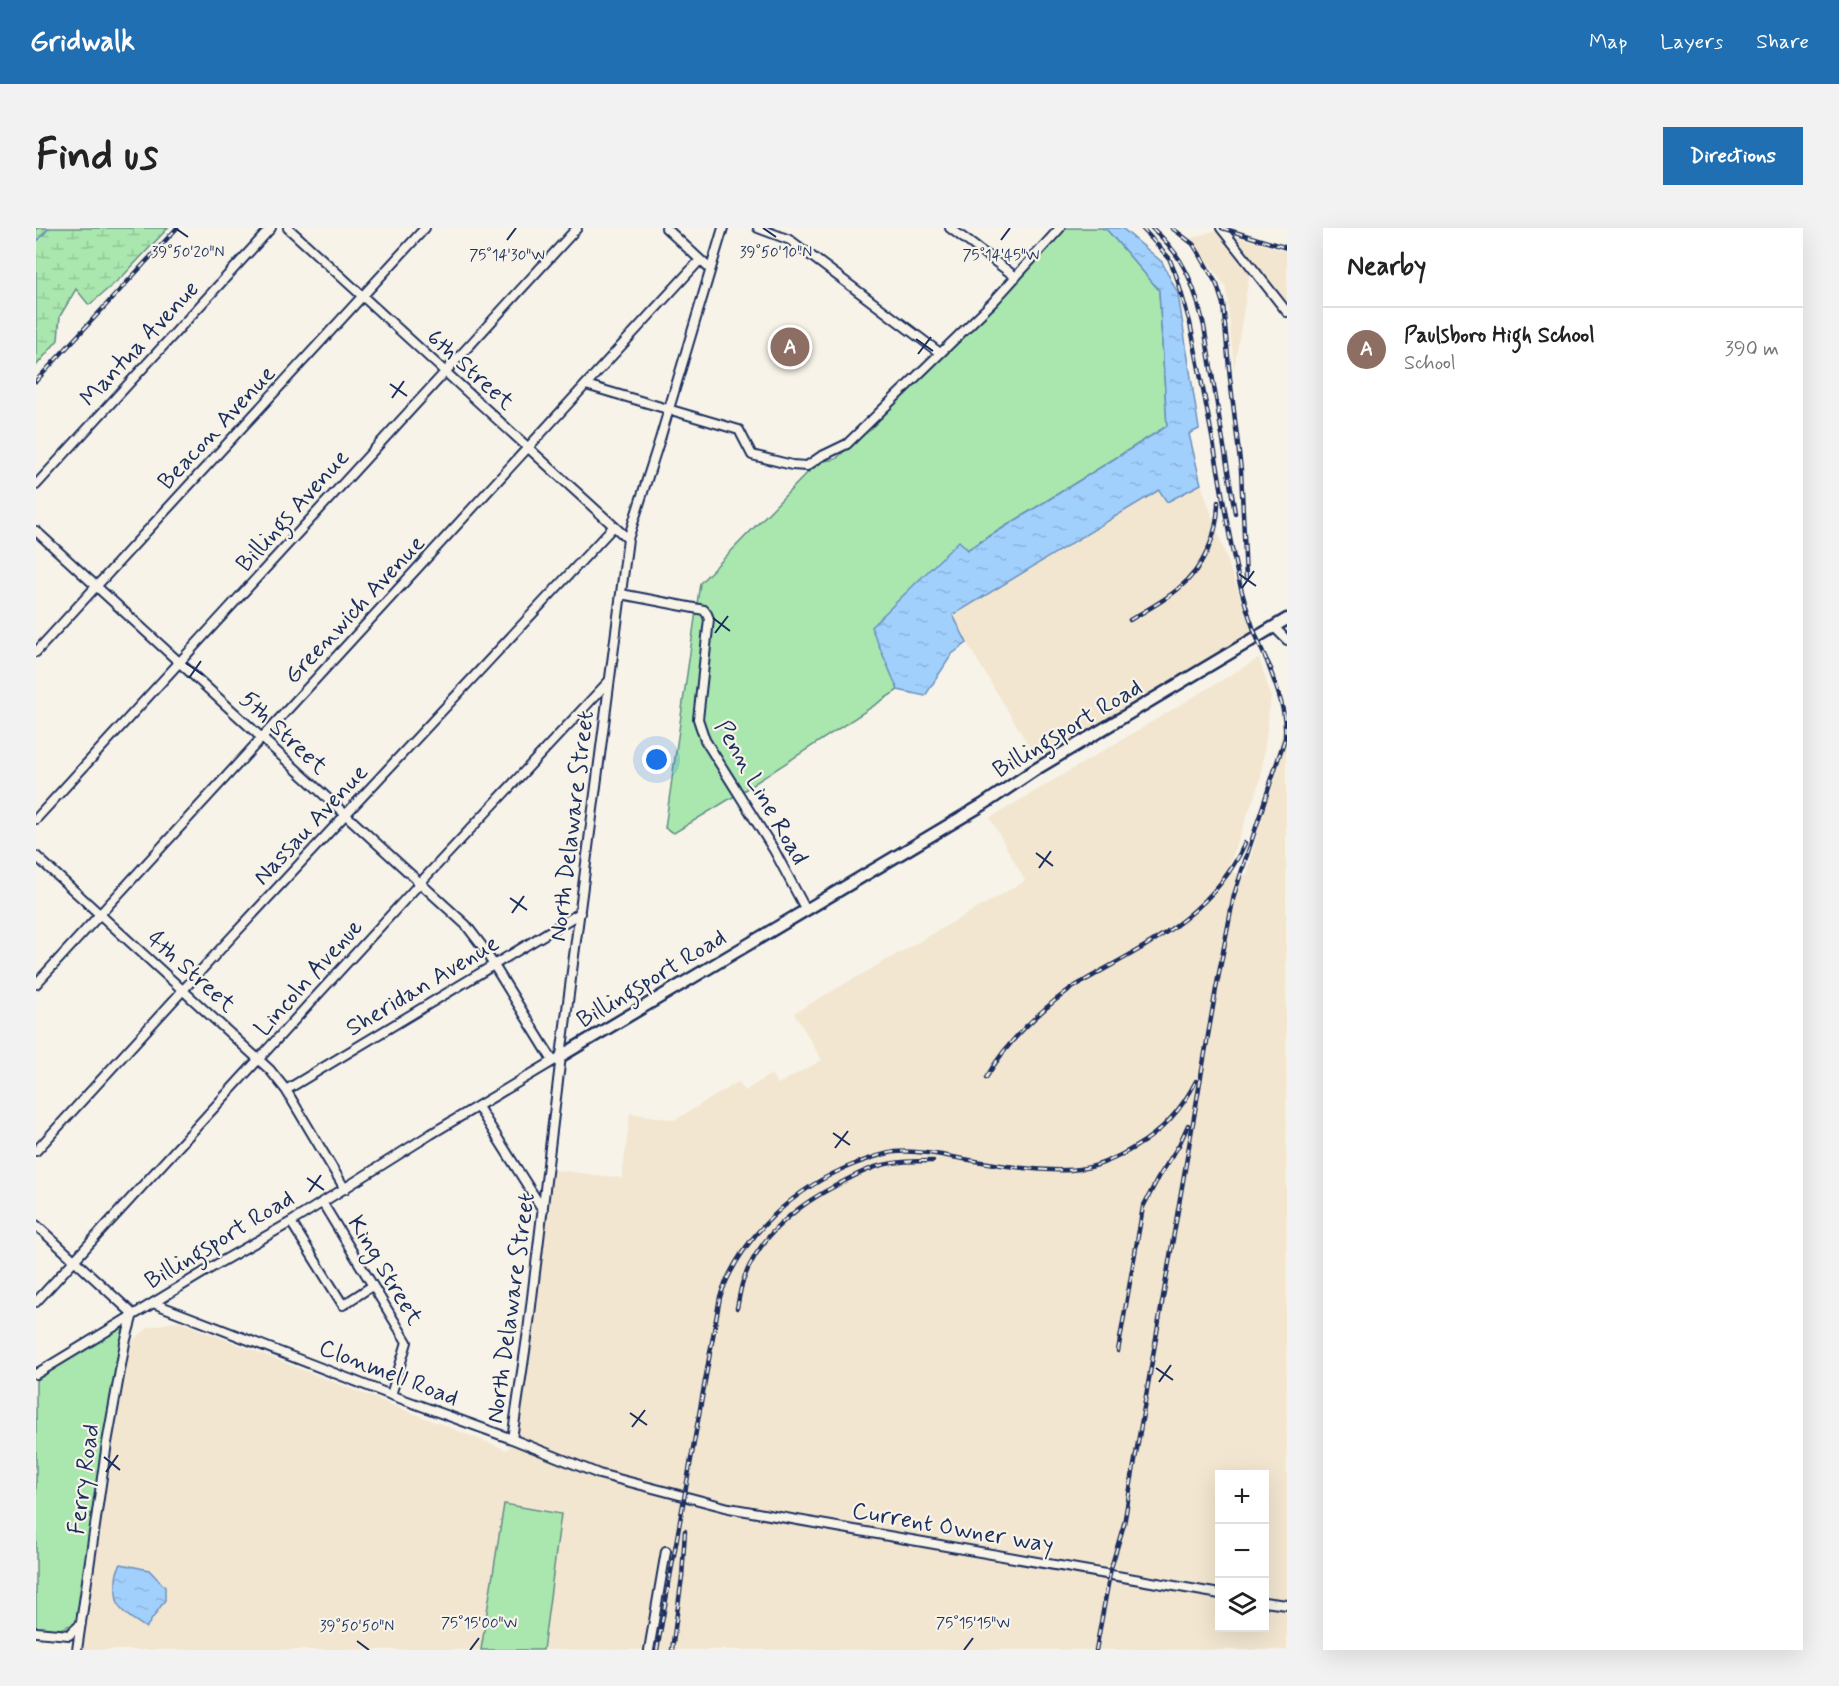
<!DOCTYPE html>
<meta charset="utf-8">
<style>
:root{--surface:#fff;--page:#f2f2f2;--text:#222;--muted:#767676;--line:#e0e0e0;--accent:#1f6fb2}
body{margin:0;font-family:Mynerve,sans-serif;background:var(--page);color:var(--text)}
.controls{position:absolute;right:18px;bottom:18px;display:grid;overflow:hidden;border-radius:0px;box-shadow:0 6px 24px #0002}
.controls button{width:54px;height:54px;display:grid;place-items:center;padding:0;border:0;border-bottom:2px solid var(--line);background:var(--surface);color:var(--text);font:30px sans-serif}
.you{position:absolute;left:621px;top:532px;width:21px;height:21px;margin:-15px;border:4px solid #fff;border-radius:50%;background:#1a73e8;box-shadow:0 0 0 9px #1a73e833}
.badge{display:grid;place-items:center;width:39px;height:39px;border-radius:50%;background:var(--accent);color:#fff;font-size:20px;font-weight:700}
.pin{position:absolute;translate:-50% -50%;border:3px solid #fff;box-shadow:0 2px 6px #0006}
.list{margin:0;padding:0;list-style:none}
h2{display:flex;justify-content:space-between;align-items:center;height:78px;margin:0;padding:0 24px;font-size:26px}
h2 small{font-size:20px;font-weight:400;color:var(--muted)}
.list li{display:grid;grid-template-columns:39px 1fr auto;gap:18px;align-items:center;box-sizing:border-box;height:84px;padding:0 24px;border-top:2px solid var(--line)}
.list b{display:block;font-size:22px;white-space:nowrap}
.list p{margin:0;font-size:20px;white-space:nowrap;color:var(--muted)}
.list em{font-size:20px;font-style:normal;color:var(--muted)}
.icon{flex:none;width:33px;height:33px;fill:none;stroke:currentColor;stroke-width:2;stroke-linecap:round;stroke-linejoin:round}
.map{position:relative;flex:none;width:1251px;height:1422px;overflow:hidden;border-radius:0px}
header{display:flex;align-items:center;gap:36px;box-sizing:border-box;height:84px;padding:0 30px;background:var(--accent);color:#fff}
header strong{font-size:28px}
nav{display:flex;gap:33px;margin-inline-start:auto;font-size:21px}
.intro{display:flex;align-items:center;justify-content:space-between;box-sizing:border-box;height:144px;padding:0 36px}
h1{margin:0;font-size:42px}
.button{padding:15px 27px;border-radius:0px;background:var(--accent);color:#fff;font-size:21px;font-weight:700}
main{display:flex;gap:36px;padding:0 36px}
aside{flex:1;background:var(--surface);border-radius:0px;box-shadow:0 6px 24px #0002}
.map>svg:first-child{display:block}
</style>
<header>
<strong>Gridwalk</strong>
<nav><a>Map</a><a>Layers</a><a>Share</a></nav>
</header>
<div class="intro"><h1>Find us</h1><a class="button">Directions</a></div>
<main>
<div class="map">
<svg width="1251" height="1422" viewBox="0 0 1251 1422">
<defs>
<pattern id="wetland-marsh" width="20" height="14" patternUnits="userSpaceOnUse" patternTransform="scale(1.5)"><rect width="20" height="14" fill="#a9e7ae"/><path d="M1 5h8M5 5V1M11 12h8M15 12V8" fill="none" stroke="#91c698"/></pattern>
<pattern id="water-ripples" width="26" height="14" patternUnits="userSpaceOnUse" patternTransform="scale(1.5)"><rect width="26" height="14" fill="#a2d0fd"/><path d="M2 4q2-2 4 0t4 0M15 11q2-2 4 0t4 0" fill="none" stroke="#8bb3db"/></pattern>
</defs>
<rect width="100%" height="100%" fill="#f7f3e8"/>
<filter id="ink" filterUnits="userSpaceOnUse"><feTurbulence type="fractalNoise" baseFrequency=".0167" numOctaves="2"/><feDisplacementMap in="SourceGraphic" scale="12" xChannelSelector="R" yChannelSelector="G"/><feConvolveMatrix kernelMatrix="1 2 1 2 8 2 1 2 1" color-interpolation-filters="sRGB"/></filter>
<g filter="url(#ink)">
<path fill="#f2e6d0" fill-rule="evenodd" d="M1181 2 1251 24V89L1214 43 1198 141 1190 59 1155 10Z
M1165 256 1216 404 1002 533 931 415 917 387 1123 262 1132 273Z
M1223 430 1235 468 1225 550 1191 643 1211 647 1250 488 1251 1422H507L525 1286 468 1277 445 1422H38L40 1394 78 1165 94 1115 113 1099 142 1093 471 1222 475 1215 511 941 586 950 594 885 639 892 702 854 709 863 735 846 742 856 786 832 758 785 989 653 954 590ZM1184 1246H1228V1400H1184Z"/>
<path fill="url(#wetland-marsh)" stroke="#628b86" stroke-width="1.5" d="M0 0H132L87 48 53 77 40 61 24 88 22 112 0 138Z"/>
<path fill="#a9e7ae" stroke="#628b86" stroke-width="1.5" d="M1028 0H1066L1071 2 1123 62 1131 198 931 322 923 314 836 399 862 462 710 561 638 605 629 600 664 355 782 234 800 231Z
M88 1093 78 1165 40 1395 19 1403 0 1400V1148Z
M468 1276 525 1286 507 1422H445Z"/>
<path fill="url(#water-ripples)" stroke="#6c90bd" stroke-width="1.5" d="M1066 0H1086L1126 34 1142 66 1163 201 1153 206 1165 256 1131 274 1123 262 917 387 931 415 916 426 889 468 862 462 835 399 923 313 932 322 1131 198 1123 62 1071 2Z
M85 1336 113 1342 129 1359V1372L110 1400C88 1385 78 1383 80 1354 80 1347 81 1342 85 1336Z"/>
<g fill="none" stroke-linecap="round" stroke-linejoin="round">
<path stroke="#6c90bd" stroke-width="2" d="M0 14 13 0"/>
<g stroke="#1b2f5e" stroke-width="12">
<path id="street" d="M252 0 592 311
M630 0 674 41
M722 0 754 12 904 125
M914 0 980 49
M1185 0 1251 84
M550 157 703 202 716 227 756 237 771 238 784 229 811 216 957 74 1024 0
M0 257 235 0
M0 303 430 697 446 718 517 833
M585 366 668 382 671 386 673 391 662 491 669 512 738 622 770 682
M1238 399 1251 412
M0 424 389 0
M0 591 541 0
M0 628 234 842 250 862 309 961
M0 756 664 32
M250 862 544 685
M442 879 507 982
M0 923 191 714 578 298
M286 974 371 1114 355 1167
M255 994 307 1077 336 1058
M0 997 97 1086 89 1115 71 1215 41 1422
M0 1074 384 655 573 453
M117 1075 355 1167 476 1211 563 1246 693 1280 1184 1366
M0 1146 183 1035 255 994 395 906 519 832
M476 1211 492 1103 525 828 592 311 624 211 687 0
M1228 1374 1251 1377
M0 1404 33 1407 45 1396
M613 1422 630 1323"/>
</g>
<g stroke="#1b2f5e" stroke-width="15">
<path id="secondary" d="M525 828 948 576 997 543 1251 391"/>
</g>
<use href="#street" stroke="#f7f3e8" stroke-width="8"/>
<use href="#secondary" stroke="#f7f3e8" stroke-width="10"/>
<g stroke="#1b2f5e" stroke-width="4.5">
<path id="rail" d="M1106 0 1133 30 1140 47 1154 95C1164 145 1174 196 1183 247 1194 313 1204 381 1235 441
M1116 0C1149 29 1158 57 1168 98L1199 285
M1136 0 1157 16 1164 27 1181 57 1187 76 1194 150 1205 242 1210 350
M1186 0 1251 20
M0 153 141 0
M1094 392C1110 382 1128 373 1142 361 1168 340 1182 307 1182 274
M950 850C970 815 998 788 1030 764 1041 756 1054 750 1065 743 1123 711 1181 679 1209 615
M701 1080C703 1071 704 1062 707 1053 723 1008 760 978 801 957 814 950 828 942 843 938 860 933 879 933 897 933
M1082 1123 1107 979 1121 952 1143 917 1152 897
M621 1422 684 1069C705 1008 759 959 819 936 832 931 845 926 859 924 879 922 902 926 922 930 958 936 1015 947 1049 940 1067 937 1084 928 1099 919 1127 903 1146 881 1160 853
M636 1422 646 1349 649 1303
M1060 1422 1075 1340 1088 1296 1180 761 1198 667 1249 510C1251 482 1240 459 1231 433"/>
</g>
<use href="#rail" stroke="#f7f3e8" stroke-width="2" stroke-dasharray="7" stroke-linecap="butt"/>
</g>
</g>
<path fill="none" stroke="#1b2f5e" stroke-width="2" d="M139 0 152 9M727 0 740 9M471 12 480 0M965 12 974 0M880 111 897 123M882 126 895 109M354 156 371 168M356 170 368 153M1203 346 1220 358M1206 360 1218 343M677 390 694 403M679 405 692 388M150 435 167 447M153 450 165 433M1000 625 1017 638M1003 640 1015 623M474 670 491 682M476 685 488 668M797 905 814 917M799 920 812 903M271 950 288 962M273 964 285 947M1120 1140 1137 1152M1123 1154 1135 1137M594 1185 611 1197M596 1199 609 1182M68 1229 84 1242M70 1244 82 1227M321 1413 333 1422M434 1422 443 1410M928 1422 937 1410"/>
<g text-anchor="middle" stroke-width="4.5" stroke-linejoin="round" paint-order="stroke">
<g font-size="24" fill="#1b2f5e" stroke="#f7f3e8">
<text transform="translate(103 115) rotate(-47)" y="8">Mantua Avenue</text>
<text transform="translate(435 141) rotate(42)" y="8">6th Street</text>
<text transform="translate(180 199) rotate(-47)" y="8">Beacon Avenue</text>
<text transform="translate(256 282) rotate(-48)" y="8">Billings Avenue</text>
<text transform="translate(318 381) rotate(-47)" y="8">Greenwich Avenue</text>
<text transform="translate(1031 500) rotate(-31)" y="8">Billingsport Road</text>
<text transform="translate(248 504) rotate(43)" y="8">5th Street</text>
<text transform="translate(726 564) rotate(60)" y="8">Penn Line Road</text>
<text transform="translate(274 596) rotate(-47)" y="8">Nassau Avenue</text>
<text transform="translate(535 598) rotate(-83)" y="8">North Delaware Street</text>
<text transform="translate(156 743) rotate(42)" y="8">4th Street</text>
<text transform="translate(272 749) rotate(-48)" y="8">Lincoln Avenue</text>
<text transform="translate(615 750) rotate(-31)" y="8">Billingsport Road</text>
<text transform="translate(386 757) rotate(-31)" y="8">Sheridan Avenue</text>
<text transform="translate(183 1011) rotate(-31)" y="8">Billingsport Road</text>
<text transform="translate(350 1042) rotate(59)" y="8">King Street</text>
<text transform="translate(474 1080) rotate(-82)" y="8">North Delaware Street</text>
<text transform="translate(353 1144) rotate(21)" y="8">Clonmell Road</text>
<text transform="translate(47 1251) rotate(-82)" y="8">Ferry Road</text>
<text transform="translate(917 1299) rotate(10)" y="8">Current Owner way</text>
</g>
</g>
<g font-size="15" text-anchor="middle" fill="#1b2f5e" stroke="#f7f3e8" stroke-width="4.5" stroke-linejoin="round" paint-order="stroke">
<text x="152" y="29">39°50'20"N</text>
<text x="740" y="29">39°50'10"N</text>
<text x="965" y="32">75°14'45"W</text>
<text x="471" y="32">75°14'30"W</text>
<text x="443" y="1400">75°15'00"W</text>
<text x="937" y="1400">75°15'15"W</text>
<text x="321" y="1403">39°50'50"N</text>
</g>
</svg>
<div class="controls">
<button>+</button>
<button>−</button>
<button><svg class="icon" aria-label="layers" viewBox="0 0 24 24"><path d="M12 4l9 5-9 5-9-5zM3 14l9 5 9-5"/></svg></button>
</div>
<div class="you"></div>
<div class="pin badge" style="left:754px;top:119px;background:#8d6e63">A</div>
</div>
<aside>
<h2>Nearby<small></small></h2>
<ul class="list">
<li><span class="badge" style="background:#8d6e63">A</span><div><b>Paulsboro High School</b><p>School</p></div><em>390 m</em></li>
</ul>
</aside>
</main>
